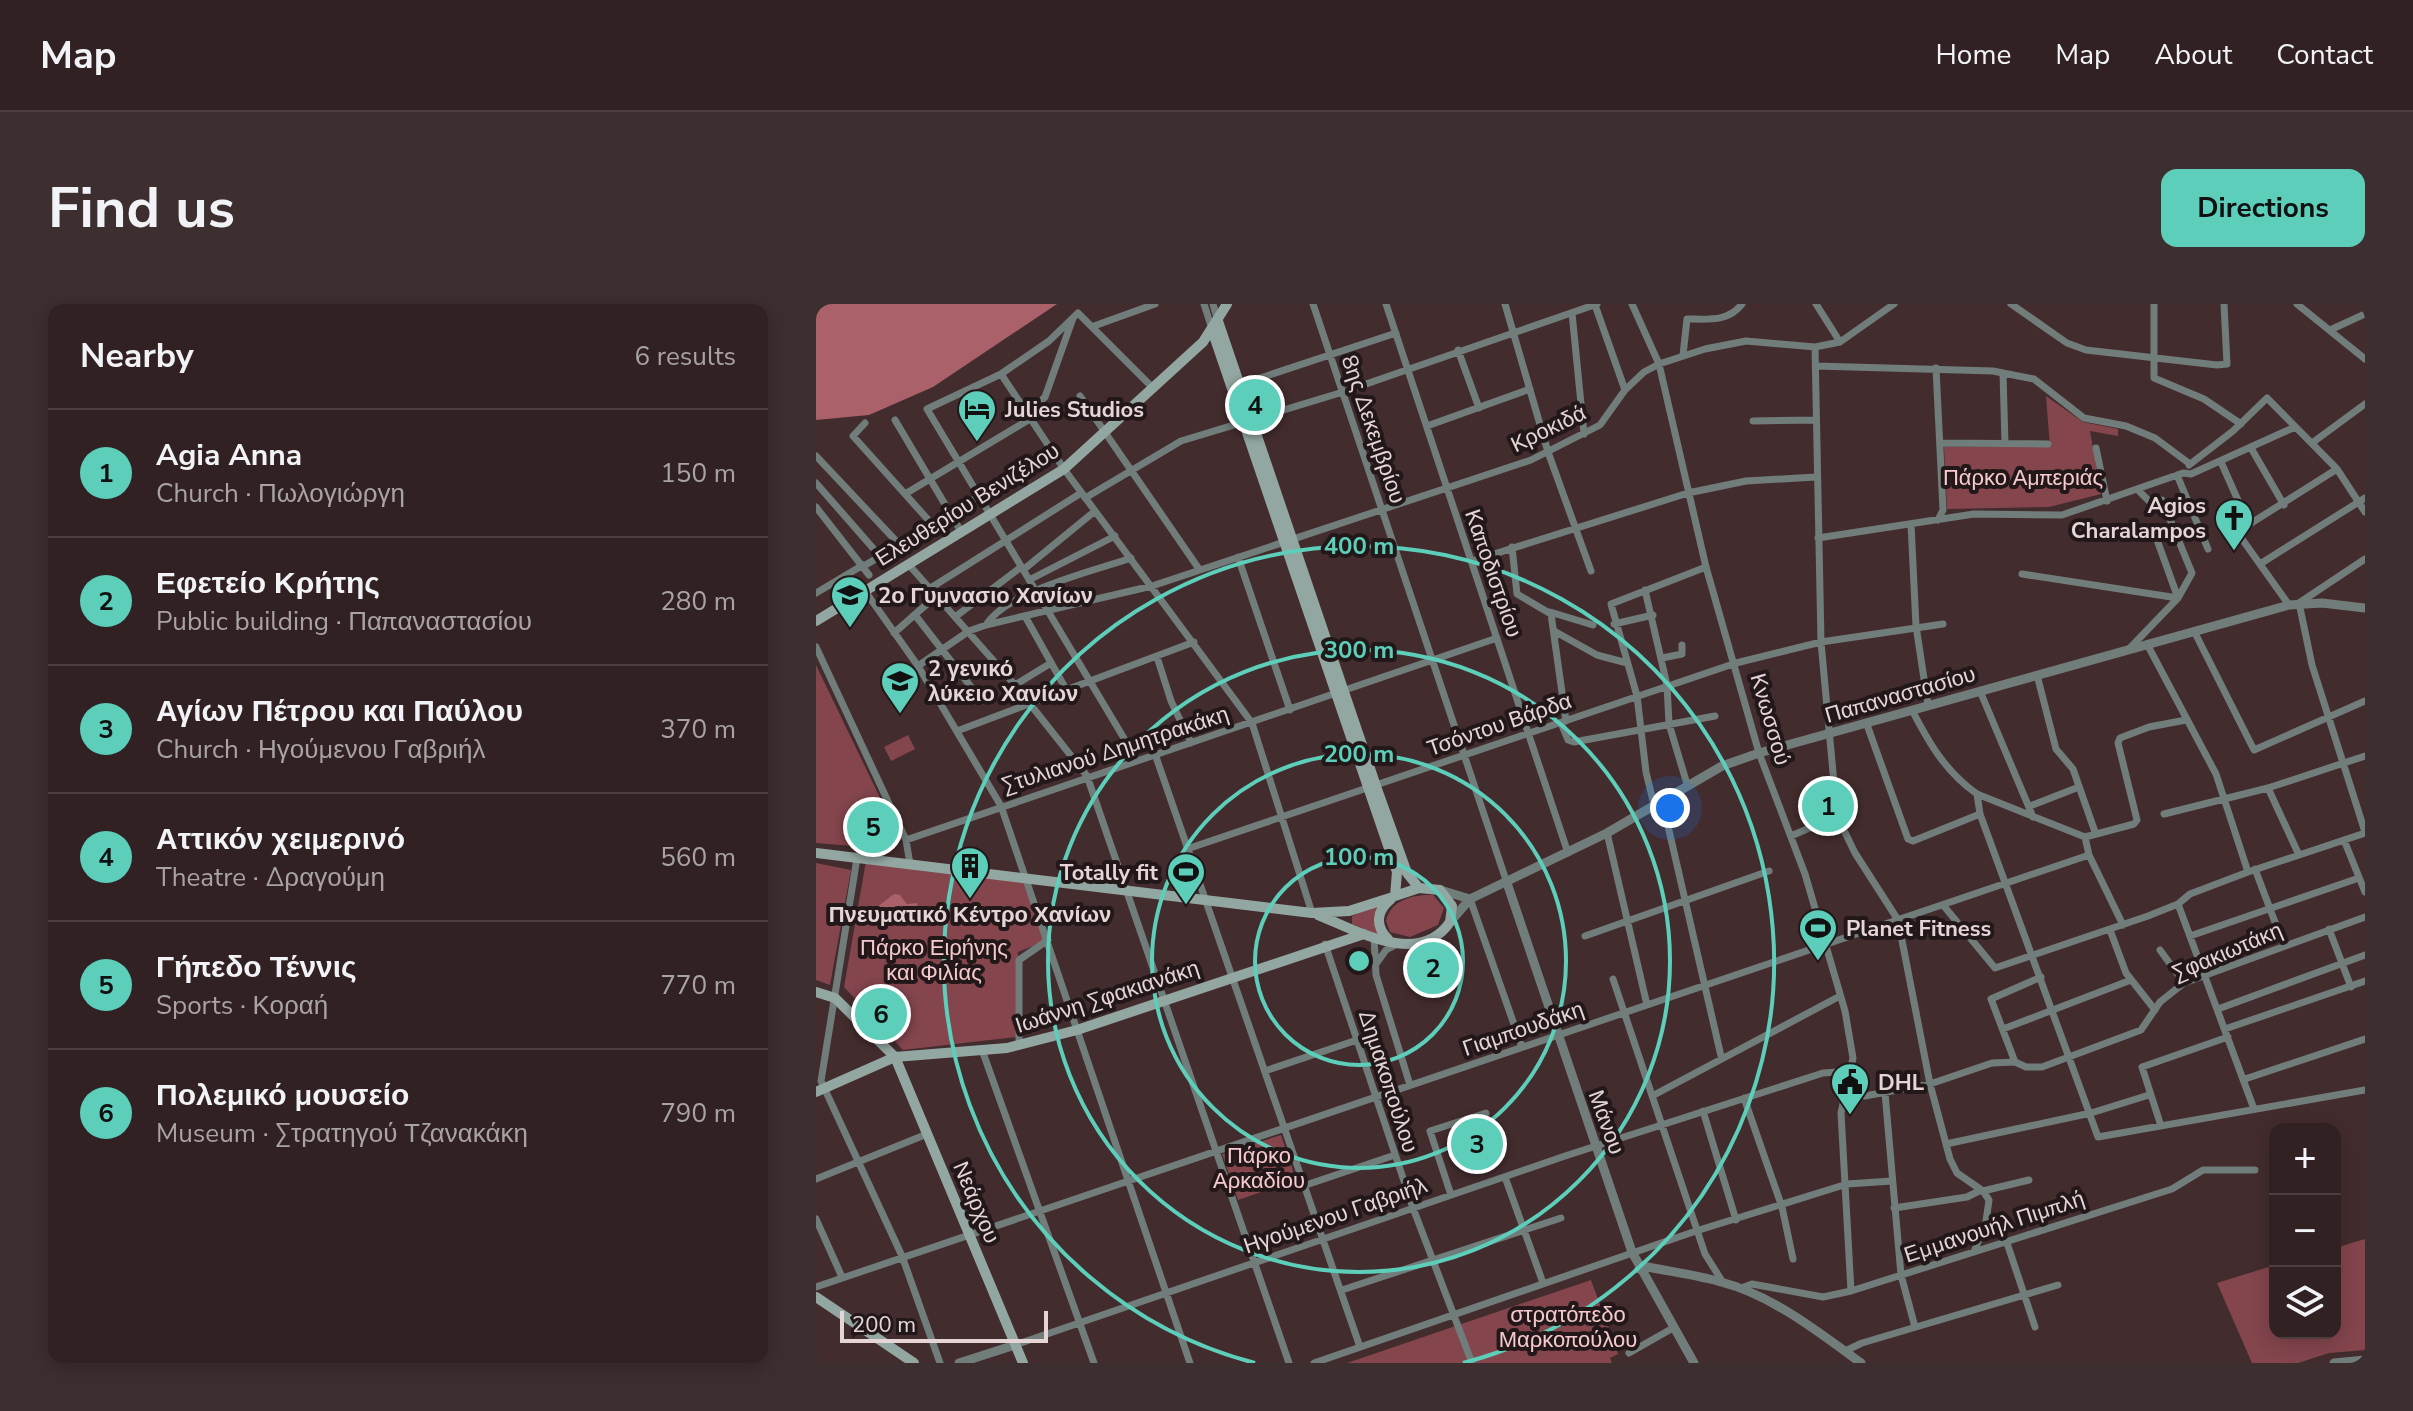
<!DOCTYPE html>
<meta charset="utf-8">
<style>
:root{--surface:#322122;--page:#3d2e2f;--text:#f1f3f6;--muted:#a8a3a5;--line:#4d3e40;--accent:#5cceba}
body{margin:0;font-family:"Nunito Sans",sans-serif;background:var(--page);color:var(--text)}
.controls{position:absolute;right:24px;bottom:24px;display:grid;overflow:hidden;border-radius:16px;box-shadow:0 4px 20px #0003}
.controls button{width:72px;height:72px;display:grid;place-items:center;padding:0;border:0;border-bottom:2px solid var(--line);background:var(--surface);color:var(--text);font:40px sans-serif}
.scale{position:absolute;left:24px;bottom:20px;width:208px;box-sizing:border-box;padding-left:8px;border:4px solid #e5d5d7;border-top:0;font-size:22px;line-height:28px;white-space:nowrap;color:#e5d5d7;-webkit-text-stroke:6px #231819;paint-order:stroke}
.you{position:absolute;left:854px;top:504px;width:28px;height:28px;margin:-20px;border:6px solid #fff;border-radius:50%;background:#1a73e8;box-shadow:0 0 0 12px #1a73e833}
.badge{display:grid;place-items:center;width:52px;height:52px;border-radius:50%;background:var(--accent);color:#111;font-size:26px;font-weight:700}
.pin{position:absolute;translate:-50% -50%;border:4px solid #fff;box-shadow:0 2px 8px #0006}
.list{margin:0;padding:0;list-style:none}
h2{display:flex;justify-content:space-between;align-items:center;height:104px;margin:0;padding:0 32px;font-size:34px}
h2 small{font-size:26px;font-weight:400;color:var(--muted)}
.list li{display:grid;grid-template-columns:52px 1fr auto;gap:24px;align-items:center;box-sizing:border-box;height:128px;padding:0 32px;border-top:2px solid var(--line)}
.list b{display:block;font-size:30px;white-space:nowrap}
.list p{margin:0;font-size:26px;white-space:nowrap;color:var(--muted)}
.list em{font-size:26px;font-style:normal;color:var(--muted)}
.icon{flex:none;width:44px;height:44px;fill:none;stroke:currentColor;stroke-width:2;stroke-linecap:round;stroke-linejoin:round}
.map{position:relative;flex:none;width:1549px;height:1059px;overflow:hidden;border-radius:16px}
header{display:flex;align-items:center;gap:48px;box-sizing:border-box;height:112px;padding:0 40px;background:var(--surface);border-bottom:2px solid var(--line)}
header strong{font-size:38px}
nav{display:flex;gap:44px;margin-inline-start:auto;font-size:28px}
.intro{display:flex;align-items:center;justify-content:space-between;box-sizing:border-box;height:192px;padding:0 48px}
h1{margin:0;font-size:56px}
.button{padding:20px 36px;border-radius:16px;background:var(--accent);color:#111;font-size:28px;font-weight:700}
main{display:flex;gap:48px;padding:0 48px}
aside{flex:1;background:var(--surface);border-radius:16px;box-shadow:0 4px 20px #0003}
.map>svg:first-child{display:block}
</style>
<header>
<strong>Map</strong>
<nav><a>Home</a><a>Map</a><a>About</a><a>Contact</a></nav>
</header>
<div class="intro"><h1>Find us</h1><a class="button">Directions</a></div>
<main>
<aside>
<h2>Nearby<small>6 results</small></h2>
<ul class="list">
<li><span class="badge">1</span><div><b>Agia Anna</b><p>Church · Πωλογιώργη</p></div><em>150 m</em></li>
<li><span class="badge">2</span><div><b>Εφετείο Κρήτης</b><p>Public building · Παπαναστασίου</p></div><em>280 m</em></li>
<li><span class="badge">3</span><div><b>Αγίων Πέτρου και Παύλου</b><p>Church · Ηγούμενου Γαβριήλ</p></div><em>370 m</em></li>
<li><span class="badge">4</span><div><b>Αττικόν χειμερινό</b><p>Theatre · Δραγούμη</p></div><em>560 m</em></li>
<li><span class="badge">5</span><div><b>Γήπεδο Τέννις</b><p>Sports · Κοραή</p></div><em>770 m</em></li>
<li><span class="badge">6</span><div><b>Πολεμικό μουσείο</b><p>Museum · Στρατηγού Τζανακάκη</p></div><em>790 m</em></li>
</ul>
</aside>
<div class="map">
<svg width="1549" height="1059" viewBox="0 0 1549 1059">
<rect width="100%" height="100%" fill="#432c2e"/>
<path fill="#84454d" d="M1230 92 1267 118 1302 125V132L1274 127 1285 190 1233 203 1131 205 1128 143H1234Z
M0 361 82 531 74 545 0 539Z
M92 431 99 445 75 457 68 443Z
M50 557 212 577 229 637 202 648 200 733 87 746 28 683Z
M0 559 35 566 14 681 0 676Z
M617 591 628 604 622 621 594 633 574 628 570 617C574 596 598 590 617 591Z
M563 600 562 631 536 620V612Z
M465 831 480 876 422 896 406 850Z
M1549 935V1046L1513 1049 1482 1059H1436L1401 979 1459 961V1029H1519V944Z
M775 976 802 1050 794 1054 796 1059H531Z"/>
<path fill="#ab616a" d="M0 0H241L117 83 53 111 0 116Z
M78 590 84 591 91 600 101 599 103 609 97 612 84 605 77 609 76 616 68 615 60 621 52 610Z"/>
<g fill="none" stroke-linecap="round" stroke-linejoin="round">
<path stroke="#717d7a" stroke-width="7" d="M388 0 396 25
M397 0 401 14
M497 0 691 579
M570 0 752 549
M689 0 732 148 775 267
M816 0 843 60 890 263 943 449 989 570 1029 707 1037 754 1025 809 1035 987
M1000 0 1024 38
M1195 0 1251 39 1270 46 1401 61 1411 60 1408 0
M1338 0V74L1388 95 1425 120
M1481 0 1549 55
M779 1 809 86
M756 9 768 130
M278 22 339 0
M1514 26 1549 10
M999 43 1005 338 1021 512 1039 549 1082 616 1114 780 1134 855 1141 869 1167 887 1173 896 1170 917 1158 948
M642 46 663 104
M867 51 871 15C893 15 912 18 926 0
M1000 62 1177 67 1218 75 1268 114 1310 122 1339 134 1374 160
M1120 64 1127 206 1122 216
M1187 69 1189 140
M185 70 248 165 436 419 496 609
M423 81 580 29
M264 92 383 265
M211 111 229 93 257 14
M79 116 146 229
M937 117 1000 116
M49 119 37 132 115 219
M611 122 714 85
M1124 139 1232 140
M1496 139 1549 100
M1280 144 1291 197
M1435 144 1468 201
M0 152 82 239
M1405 158 1433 221
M1373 161 1417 127 1451 94 1521 165 1549 208
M1361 171 1392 245
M0 179 63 251
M89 190 214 115
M269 194 365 137 527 88 781 0
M0 203 53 271
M1095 220 1100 322 1112 401
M1002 234 1158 210 1246 211 1367 169 1375 170 1479 123
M696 243 701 290 735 310 750 417
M422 253 474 406
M1549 255 1483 299 1496 361 1549 528
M656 257 872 189 930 177 1000 173
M1444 260 1549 194
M93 261 199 381 271 472 473 1059
M48 262 236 148
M207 266 279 207
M1206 270 1362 294 1340 233
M213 276 299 232
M113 285 265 189
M829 286 851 381 853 420 871 480
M49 287 102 362 185 502 374 1059
M0 289 47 261
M1473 301 1421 228 1521 165
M734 308 777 321
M99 311 166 397
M139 313 205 263
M210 314 251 387
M798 320 837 311
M170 321C191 287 278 267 315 254
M738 327 781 351 811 359
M1378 327 1438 446 1549 397
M78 329 120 292
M1331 340 1400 470 1432 568
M0 343 90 536 94 560
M1312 346 1362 294 1376 269 1346 196 1334 198 1322 186
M341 353 355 397 375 439
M846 354 866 350V341
M102 362 153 327 170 321 336 282 715 156 784 121 809 86 828 68 843 60 889 45 930 37 999 43 1024 38 1078 0
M1221 371 1240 445 1257 465 1279 528
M199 381 235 359
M1164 387 1217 513
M1096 406C1114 441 1130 468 1161 490L1269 533
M1050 418 1092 535 1097 537 1164 510
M745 419 752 436 758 438 899 412
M141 427 378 338
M339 450 544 1043
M321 456 111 105 185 70 233 37 262 9 337 84
M1452 484 1483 551
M1161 490 1164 510 1282 833 1549 786
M846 496 905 752
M838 501 830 468 821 392 795 300 890 263
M1214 502 1263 483
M1348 510 1452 484 1549 452
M791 529 831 701
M975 532 1021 512
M1269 533 1318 520 1321 516 1302 439 1304 434 1333 423 1370 416
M1269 533 1273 551 1307 621
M90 536 681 334
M1528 536 1549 588
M374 544 920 359 1005 338 1127 320
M41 554 5 777 86 952 124 1059
M1439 565 1468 642
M654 595 706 743
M1362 600 1438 805
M1127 601 1179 664 1332 612 1362 600 1374 590 1432 568 1549 529
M1513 625 1535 683
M1294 626 1310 669 1339 706
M769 632 953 567
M1374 632 1543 574
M558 633 560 671 594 781
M509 640 597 904 656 1059
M1344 646 1368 679
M560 660 570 646 581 640
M797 675 889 950 906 977
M1402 705 1549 651
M1187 725 1315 676
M1409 725 1549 677
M203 741V656L232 636
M166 746 278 1059
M1199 758 1175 695 1225 673
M449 767 541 736
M1429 775 1549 735
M1069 789 1085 971 1099 1023
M838 791 1024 692
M928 794 966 903 977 955
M887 807 920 916
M1345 822 1326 763 1412 733
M1130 840 1275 809 1333 791
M689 873 727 979
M0 875 111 830
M490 881 579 851
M1167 887 1213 876
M635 891 614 827 670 809
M1078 904 1151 893 1165 886
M0 915 26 973
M1191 939 1219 1023
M0 983 1273 551
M925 984 936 980 1007 993 1035 987 1356 885 1387 866H1439
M526 986 745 914
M199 1041 749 852 1007 769 1021 768 1049 792 1114 780 1176 759 1199 758 1210 763H1226L1325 726 1344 698 1368 679 1549 613
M1029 1047 1046 1039 1242 981
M813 1049 857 1024
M498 1059 880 927 1031 880 1076 877"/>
<path stroke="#717d7a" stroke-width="9" d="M691 579 816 948 878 1059
M624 586 654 595
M634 618 654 595 791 529 906 462 943 449 1473 301 1506 299 1549 304
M823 965 832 963C856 968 881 971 905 978 956 991 1004 1029 1045 1059
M143 1059 199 1041
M1518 1059 1549 1056"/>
<path stroke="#93a7a2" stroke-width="10" d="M402 17 561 485 591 569 603 584
M396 26 581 568 579 592
M0 317 248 165 387 38 411 0
M0 549 496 609 533 607 577 593
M502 611C540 626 603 664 634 618L636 602 624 586 603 584 579 592
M572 635C559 622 560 607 575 595
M0 688 19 694 79 753 207 1059
M0 788 79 753 191 744 261 726 548 630
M0 993 98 1059"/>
</g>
<g fill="none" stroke="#5cceba" stroke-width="4">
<circle cx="543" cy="657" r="104"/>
<circle cx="543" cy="657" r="207"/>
<circle cx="543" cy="657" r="311"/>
<path d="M439 1059A415 415 0 1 1 647 1059"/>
</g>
<defs>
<g id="hotel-pin" transform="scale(2)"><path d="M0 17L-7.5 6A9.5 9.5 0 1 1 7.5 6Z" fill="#5cceba" stroke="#231819"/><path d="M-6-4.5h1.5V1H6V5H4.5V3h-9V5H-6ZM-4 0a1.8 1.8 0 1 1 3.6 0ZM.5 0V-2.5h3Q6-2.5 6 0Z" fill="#111"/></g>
<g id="church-pin" transform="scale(2)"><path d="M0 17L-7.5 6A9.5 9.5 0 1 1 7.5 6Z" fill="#5cceba" stroke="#231819"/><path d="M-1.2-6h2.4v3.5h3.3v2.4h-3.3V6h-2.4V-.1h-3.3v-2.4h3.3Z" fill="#111"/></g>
<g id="school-pin" transform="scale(2)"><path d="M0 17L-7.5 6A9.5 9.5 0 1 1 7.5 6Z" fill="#5cceba" stroke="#231819"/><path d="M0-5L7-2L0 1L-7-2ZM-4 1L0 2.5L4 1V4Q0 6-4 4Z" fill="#111"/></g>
<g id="building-pin" transform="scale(2)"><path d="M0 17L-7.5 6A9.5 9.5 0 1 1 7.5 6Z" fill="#5cceba" stroke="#231819"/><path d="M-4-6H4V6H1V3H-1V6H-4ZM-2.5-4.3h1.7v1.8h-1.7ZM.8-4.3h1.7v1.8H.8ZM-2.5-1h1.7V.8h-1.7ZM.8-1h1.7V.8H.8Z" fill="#111"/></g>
<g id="stadium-pin" transform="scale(2)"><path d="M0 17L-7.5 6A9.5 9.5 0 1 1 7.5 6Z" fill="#5cceba" stroke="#231819"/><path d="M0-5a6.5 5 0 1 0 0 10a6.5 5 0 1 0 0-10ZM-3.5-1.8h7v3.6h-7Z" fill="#111"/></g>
<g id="civic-pin" transform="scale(2)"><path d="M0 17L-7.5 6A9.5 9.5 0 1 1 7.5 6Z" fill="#5cceba" stroke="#231819"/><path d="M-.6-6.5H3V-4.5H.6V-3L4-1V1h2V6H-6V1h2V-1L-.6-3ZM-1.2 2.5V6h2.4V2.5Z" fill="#111"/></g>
</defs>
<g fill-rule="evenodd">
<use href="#hotel-pin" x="161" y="105"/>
<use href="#church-pin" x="1418" y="214"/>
<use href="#school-pin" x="34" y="291"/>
<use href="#school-pin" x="84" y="377"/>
<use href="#building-pin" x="154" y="562"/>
<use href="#stadium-pin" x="370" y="568"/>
<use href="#stadium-pin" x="1002" y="624"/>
<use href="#civic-pin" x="1034" y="778"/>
</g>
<g text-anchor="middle" stroke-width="8" stroke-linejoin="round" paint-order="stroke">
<g font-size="22" font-weight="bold" fill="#e5d5d7" stroke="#231819" text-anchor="start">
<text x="189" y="113">Julies Studios</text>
<text x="1390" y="209" text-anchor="end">Agios<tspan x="1390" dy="25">Charalampos</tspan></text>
<text x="62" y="299">2ο Γυμνασιο Χανίων</text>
<text x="112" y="372">2 γενικό<tspan x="112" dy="25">λύκειο Χανίων</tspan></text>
<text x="342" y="576" text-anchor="end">Totally fit</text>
<text x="154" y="618" text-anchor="middle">Πνευματικό Κέντρο Χανίων</text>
<text x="1030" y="632">Planet Fitness</text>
<text x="1062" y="786">DHL</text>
</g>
<g font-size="22" fill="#e5d5d7" stroke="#231819">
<text transform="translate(732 124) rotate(-26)" y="8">Κροκιδά</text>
<text transform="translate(558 125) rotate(71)" y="8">8ης Δεκεμβρίου</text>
<text transform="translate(151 200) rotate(-32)" y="8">Ελευθερίου Βενιζέλου</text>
<text transform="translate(678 269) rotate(71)" y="8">Καποδιστρίου</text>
<text transform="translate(1084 390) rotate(-16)" y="8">Παπαναστασίου</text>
<text transform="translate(955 415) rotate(74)" y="8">Κνωσσού</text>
<text transform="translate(683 420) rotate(-19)" y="8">Τσόντου Βάρδα</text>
<text transform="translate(299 445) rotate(-18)" y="8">Στυλιανού Δημητρακάκη</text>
<text transform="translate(1411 647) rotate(-23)" y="8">Σφακιωτάκη</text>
<text transform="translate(291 692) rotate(-18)" y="8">Ιωάννη Σφακιανάκη</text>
<text transform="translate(707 724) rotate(-19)" y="8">Γιαμπουδάκη</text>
<text transform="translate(573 777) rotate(72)" y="8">Δημακοπούλου</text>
<text transform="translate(791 818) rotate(70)" y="8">Μάνου</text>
<text transform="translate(161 898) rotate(67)" y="8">Νεάρχου</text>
<text transform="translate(519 911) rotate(-19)" y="8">Ηγούμενου Γαβριήλ</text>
<text transform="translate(1178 922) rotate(-18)" y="8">Εµµανουήλ Πιµπλή</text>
</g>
<g font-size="22" fill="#f6c9cd" stroke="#231819">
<text x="1207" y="181">Πάρκο Αμπεριάς</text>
<text x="118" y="651">Πάρκο Ειρήνης<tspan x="118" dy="25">και Φιλίας</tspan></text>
<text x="443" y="859">Πάρκο<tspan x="443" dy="25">Αρκαδίου</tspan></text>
<text x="752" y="1018">στρατόπεδο<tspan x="752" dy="25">Μαρκοπούλου</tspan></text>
</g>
</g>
<circle cx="543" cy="657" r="12" fill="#5cceba" stroke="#231819" stroke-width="4"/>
<g font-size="24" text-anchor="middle" font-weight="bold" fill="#5cceba" stroke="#231819" stroke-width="8" stroke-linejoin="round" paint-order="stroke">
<text x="543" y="250">400 m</text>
<text x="543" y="354">300 m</text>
<text x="543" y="458">200 m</text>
<text x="543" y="561">100 m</text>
</g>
</svg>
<div class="controls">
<button>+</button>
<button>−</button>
<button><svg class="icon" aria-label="layers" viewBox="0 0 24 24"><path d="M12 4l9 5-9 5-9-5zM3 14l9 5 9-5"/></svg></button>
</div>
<div class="scale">200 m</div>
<div class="you"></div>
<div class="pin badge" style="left:1012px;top:502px">1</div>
<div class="pin badge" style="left:617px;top:664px">2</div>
<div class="pin badge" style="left:661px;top:840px">3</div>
<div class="pin badge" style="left:439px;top:101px">4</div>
<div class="pin badge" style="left:57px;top:523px">5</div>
<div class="pin badge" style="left:65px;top:710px">6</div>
</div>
</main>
